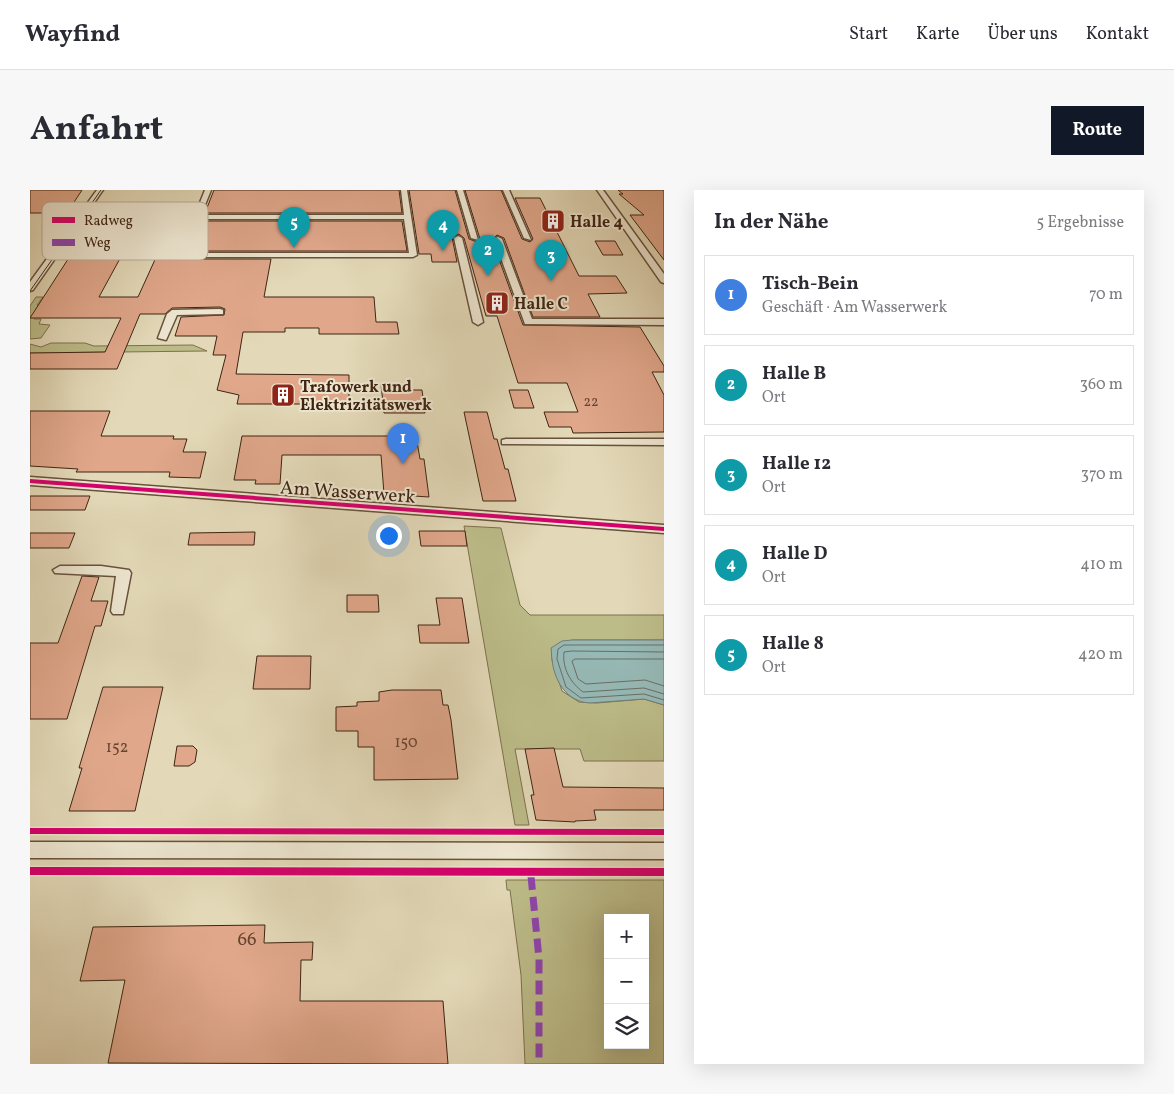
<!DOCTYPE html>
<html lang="de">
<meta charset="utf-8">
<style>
:root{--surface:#fff;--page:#f7f7f7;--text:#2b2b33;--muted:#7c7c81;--line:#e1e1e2;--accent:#111827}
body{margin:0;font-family:Vollkorn,serif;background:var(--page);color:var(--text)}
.controls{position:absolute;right:15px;bottom:15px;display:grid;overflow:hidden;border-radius:0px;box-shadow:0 5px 20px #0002}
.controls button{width:45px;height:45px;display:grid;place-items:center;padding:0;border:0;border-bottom:1px solid var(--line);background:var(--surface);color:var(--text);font:25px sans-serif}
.you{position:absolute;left:358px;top:345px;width:18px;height:18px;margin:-12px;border:4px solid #fff;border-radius:50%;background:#1a73e8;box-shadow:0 0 0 8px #1a73e833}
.badge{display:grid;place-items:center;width:32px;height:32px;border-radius:50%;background:var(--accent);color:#fff;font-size:16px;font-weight:700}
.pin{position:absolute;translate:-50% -41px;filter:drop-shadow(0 1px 2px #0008)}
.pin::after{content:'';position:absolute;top:26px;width:18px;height:15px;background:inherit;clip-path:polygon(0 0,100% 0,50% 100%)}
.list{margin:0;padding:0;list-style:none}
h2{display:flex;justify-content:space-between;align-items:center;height:65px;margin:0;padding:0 20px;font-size:21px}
h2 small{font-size:16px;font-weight:400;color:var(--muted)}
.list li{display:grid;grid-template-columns:32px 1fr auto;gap:15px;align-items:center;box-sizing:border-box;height:80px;margin:0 10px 10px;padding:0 10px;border:1px solid var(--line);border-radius:0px}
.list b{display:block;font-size:19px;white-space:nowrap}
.list p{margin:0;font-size:16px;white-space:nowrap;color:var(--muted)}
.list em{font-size:16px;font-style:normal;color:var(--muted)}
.icon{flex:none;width:28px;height:28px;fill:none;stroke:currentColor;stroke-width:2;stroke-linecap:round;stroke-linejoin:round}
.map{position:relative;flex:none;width:634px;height:874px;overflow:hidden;border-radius:0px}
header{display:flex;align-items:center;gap:30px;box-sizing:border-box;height:70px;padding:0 25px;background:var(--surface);border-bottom:1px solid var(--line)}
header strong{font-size:24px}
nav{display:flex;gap:28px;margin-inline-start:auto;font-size:18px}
.intro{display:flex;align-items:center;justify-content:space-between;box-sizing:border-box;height:120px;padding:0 30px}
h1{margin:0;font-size:35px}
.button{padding:12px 22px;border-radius:0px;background:var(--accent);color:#fff;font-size:18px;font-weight:700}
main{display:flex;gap:30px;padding:0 30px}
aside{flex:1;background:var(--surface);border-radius:0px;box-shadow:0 5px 20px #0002}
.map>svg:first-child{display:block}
</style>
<header>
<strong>Wayfind</strong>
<nav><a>Start</a><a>Karte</a><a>Über uns</a><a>Kontakt</a></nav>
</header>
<div class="intro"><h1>Anfahrt</h1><a class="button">Route</a></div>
<main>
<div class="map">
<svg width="634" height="874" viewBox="0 0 634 874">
<rect width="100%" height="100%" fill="#e3d9b8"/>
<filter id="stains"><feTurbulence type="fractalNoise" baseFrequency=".004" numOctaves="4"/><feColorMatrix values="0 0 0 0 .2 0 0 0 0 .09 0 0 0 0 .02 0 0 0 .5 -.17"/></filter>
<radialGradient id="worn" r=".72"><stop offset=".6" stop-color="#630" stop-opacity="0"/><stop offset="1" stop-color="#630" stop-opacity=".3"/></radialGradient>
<path fill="#bcbc89" stroke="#7e704d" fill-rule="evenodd" d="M6 107H13L7 115 13 116 4 129H11L9 134 20 135 11 148 0 149V116Z
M21 153H55L64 156 163 155 177 161 0 163V154L11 157Z
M434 336 471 338 490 415 500 425H634V450H542L522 460V470L532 501 549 512 567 513 614 509 634 515V571H554L550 559H485L499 635H485Z
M476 690H634V874H495L491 785 480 700H477ZM578 728H615V855H578Z"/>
<path fill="#96b9b6" stroke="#737d74" d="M542 450H634V515L614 509 560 513C537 512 524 491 522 469 521 465 522 462 521 458L532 451Z"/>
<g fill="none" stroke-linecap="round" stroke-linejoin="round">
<path stroke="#6a6e64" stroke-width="1" d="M634 455H534L528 459 527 469 536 497 551 508 614 504 634 510
M634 462 542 461 534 462C532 479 541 493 553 502L614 498 634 504
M634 469H545L542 471 548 489 556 494 615 490 634 496"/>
</g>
<path fill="#e0a78b" stroke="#3f2411" d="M0 0H52L37 23H0Z
M184 0H369L372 23H175Z
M379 0H425L439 49 447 52 450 49 435 0H471L492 49 500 52 503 49 485 8H510L549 86H586L597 103 558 104 570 127H503L474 48 467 45 462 50 493 135 610 137 634 176V182H622L634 205V242L543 243 541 237H519L514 222H548L537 193H488L467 126H456L434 48 429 44 422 47 427 72H402L401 64H389Z
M588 0H634V70L600 25H614L589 4H593Z
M71 18H97L71 63H93L69 107H108L128 63H133L134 69H241L234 107H344L346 132H367L369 144H289V138H255V142H213L206 184 319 185V214H207L209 205 187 200 196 165H183L187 146H145L151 127 194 125 195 119 190 117 142 118 135 124H110L87 179H0V163L75 162 91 128H0Z
M172 31H372L377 61H149L153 52 163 51Z
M565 51H585L593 65H573Z
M351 194H368V200H392L395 223H354Z
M479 200H498L504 218H484Z
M0 221H80L71 246H144L143 249H157L153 262H176L170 288 139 287 140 282H46L48 279 0 276Z
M434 222H457L464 249H467L475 279H478L486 311H453Z
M212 246H386L390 269H394L399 307 354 304 351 265H252L250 294H225L226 290H204Z
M0 306H60L55 320H0Z
M389 341H435L437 356H391Z
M225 342 224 355H158L160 343Z
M0 343H45L39 358H0Z
M52 386 69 387 61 411H78L71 436H65L37 529H0V453H28Z
M317 405H348L349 422H317Z
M406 408H432L439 453H390L388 435H410Z
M227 466H281L280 499H223Z
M73 497H133L105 621H39L52 578H49Z
M362 500H411L413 515H418L421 530 428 589 344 590V557H328V541H306V517L327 516V512L349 511V502Z
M147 556H163L167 560 165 572 159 576H144Z
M524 558 533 597 634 598V620H564L566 630 545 631V632L506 630 501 605H504L495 559Z
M235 735 234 753 283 752 282 770H271L270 811H413L418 874 78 873 95 790 50 791 63 737Z"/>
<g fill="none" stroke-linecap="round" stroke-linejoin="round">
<g stroke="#68513b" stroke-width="3">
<path id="minor" d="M67 0H73L3 100 0 101V92Z
M175 0H181L171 25H374L371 0H377L387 65 383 67H134L139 48 143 46 147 48 142 63H379L374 29H169L161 50H155Z
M427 0H433L448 50 441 48Z
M473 0H479L501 50 494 48Z
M567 0H573L634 84V93L631 92Z
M428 46 432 48 453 132 448 135 443 132 424 48Z
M468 47 472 49 502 129H634V135L495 134 464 49Z
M190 119 193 120V124L147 125 136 150 128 148 137 124 142 120Z
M476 249H634V255L472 254V250Z
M0 287 634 335V343L0 295Z
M30 376H71L99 380 101 383 93 424H83L81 421 86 386 25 383 23 380Z
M0 652 634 653V669L0 668Z"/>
</g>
<use href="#minor" fill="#ede6d1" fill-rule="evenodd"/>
<path stroke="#3f2411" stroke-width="1" d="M0 101 71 0"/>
<path stroke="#8e44ad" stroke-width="7" stroke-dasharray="14 7" stroke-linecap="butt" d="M501 686 509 769V874"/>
<g stroke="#ede6d1" stroke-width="3">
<path id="cycleway" d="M0 289 634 337V341L0 293Z
M0 638 634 639V645L0 644Z
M0 677 634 678V686L0 685Z"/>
</g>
<use href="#cycleway" fill="#d6006c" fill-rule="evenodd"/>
</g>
<defs>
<g id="building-square" transform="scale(1.25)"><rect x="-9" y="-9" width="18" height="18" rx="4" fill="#8f2418" stroke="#ede6d1"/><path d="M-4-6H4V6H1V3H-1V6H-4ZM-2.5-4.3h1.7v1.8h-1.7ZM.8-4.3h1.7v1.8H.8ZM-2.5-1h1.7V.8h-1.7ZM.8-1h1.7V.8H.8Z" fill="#fff"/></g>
</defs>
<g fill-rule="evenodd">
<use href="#building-square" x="523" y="31"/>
<use href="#building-square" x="467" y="113"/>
<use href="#building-square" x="253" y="205"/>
</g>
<g text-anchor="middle" stroke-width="4" stroke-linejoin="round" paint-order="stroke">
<g font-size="14" fill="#674530">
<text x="561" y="216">22</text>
</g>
<g font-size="16" font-weight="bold" fill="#3f2411" stroke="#ede6d1" text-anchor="start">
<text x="540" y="37">Halle 4</text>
<text x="484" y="119">Halle C</text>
<text x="270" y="202">Trafowerk und<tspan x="270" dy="18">Elektrizitätswerk</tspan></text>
</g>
<g font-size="16" fill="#674530">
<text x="376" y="557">150</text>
<text x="87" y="562">152</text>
</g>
<g font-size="19" fill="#3f2411" stroke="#ede6d1">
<text transform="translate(318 301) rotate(4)" y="7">Am Wasserwerk</text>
</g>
<g font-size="19" fill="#674530">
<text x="217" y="755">66</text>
</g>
</g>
<rect x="12" y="12" width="166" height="58" rx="8" fill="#ede6d1" stroke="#b9ac97" stroke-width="1"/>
<rect x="22" y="27" width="23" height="6" fill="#d6006c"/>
<rect x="22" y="49" width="23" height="7" fill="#8e44ad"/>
<g font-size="14" fill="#3f2411">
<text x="54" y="35">Radweg</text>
<text x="54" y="57">Weg</text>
</g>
<rect width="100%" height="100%" filter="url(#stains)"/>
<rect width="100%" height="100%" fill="url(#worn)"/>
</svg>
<div class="controls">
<button>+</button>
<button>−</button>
<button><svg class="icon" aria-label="layers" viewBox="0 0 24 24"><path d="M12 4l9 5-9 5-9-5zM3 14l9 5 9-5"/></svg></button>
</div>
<div class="you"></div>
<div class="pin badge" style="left:373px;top:274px;background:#3f7fe0">1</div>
<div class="pin badge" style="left:458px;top:86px;background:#0f9aa8">2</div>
<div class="pin badge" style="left:521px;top:91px;background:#0f9aa8">3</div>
<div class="pin badge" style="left:413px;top:61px;background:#0f9aa8">4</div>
<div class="pin badge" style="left:264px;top:58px;background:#0f9aa8">5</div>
</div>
<aside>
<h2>In der Nähe<small>5 Ergebnisse</small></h2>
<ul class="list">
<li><span class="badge" style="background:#3f7fe0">1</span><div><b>Tisch-Bein</b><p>Geschäft · Am Wasserwerk</p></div><em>70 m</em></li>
<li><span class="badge" style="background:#0f9aa8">2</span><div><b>Halle B</b><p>Ort</p></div><em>360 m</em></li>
<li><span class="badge" style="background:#0f9aa8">3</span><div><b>Halle 12</b><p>Ort</p></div><em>370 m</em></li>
<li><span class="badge" style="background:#0f9aa8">4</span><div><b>Halle D</b><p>Ort</p></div><em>410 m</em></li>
<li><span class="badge" style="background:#0f9aa8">5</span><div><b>Halle 8</b><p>Ort</p></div><em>420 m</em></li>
</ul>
</aside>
</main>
